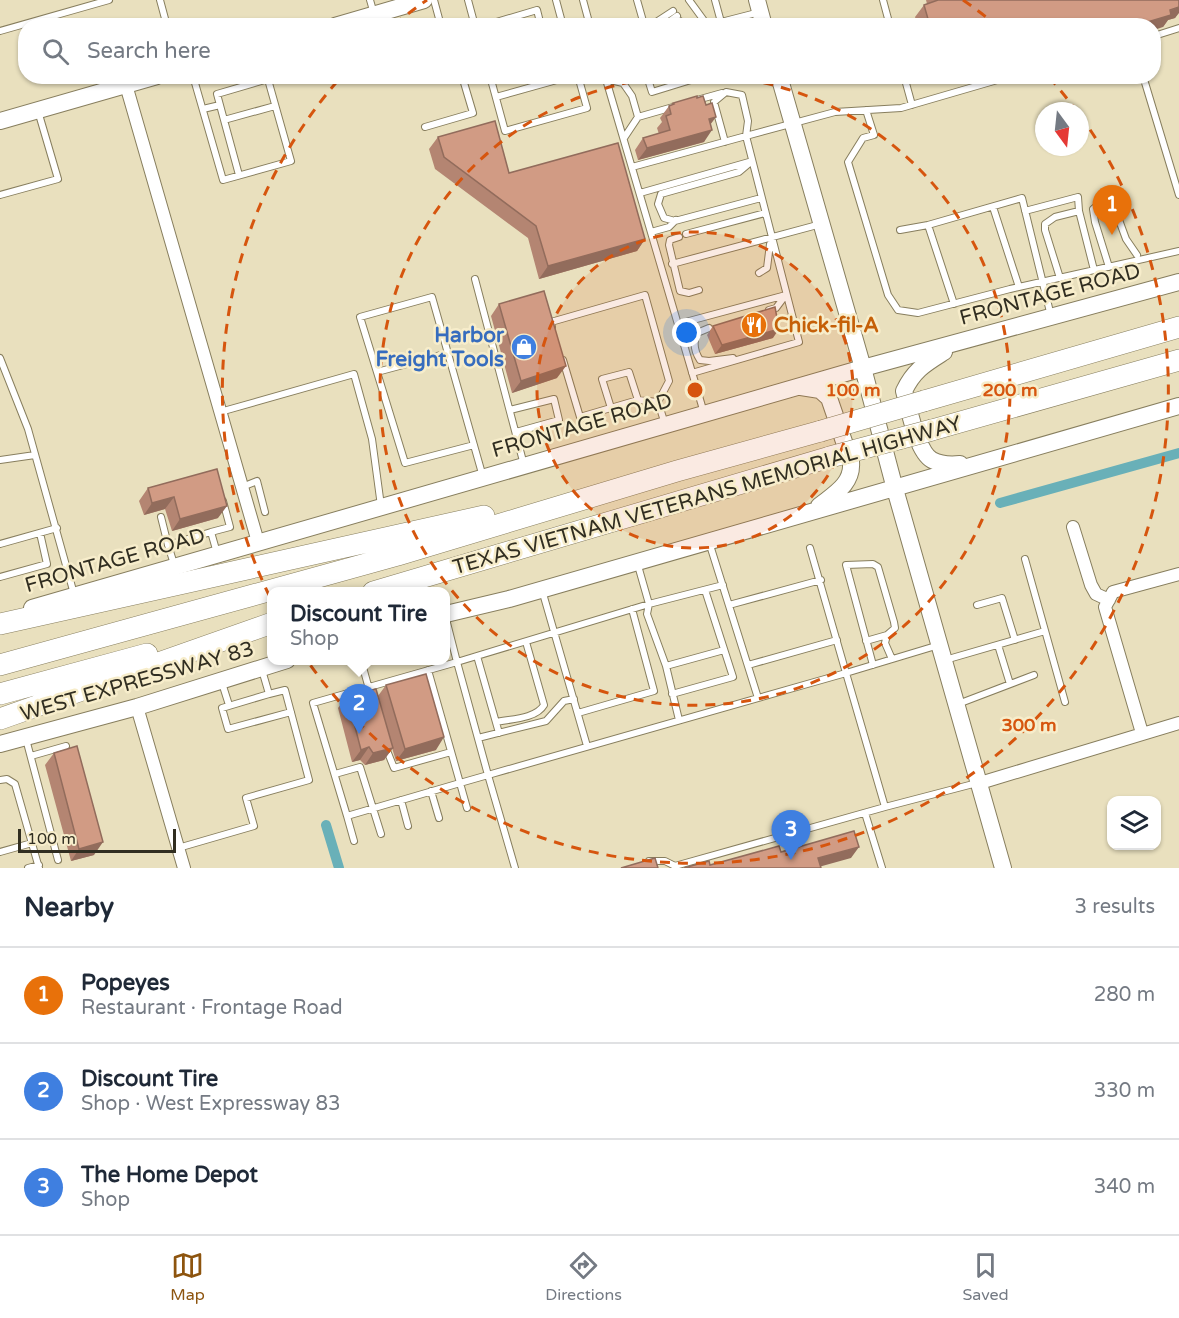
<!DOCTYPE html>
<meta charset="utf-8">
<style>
:root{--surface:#fff;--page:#f2f2f3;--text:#1f2937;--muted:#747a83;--line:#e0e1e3;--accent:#8d540e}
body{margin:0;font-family:"Varela Round",sans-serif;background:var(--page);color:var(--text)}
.controls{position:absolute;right:18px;bottom:18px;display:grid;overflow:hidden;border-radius:12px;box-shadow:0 2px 4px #0004}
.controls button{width:54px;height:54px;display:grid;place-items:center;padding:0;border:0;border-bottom:2px solid var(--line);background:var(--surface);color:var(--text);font:30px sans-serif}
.compass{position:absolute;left:1035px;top:102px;width:54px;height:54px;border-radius:50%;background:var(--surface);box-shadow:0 2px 4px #0004;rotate:165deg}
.scale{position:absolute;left:18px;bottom:15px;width:158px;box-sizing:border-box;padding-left:6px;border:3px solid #312e21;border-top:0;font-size:16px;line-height:21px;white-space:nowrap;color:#312e21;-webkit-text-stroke:4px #f7edcb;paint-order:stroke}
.you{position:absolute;left:687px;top:333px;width:21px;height:21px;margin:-15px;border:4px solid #fff;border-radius:50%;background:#1a73e8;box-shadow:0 0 0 9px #1a73e833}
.badge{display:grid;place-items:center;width:39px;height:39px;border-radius:50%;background:var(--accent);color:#fff;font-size:20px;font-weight:700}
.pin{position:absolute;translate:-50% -50px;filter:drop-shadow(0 2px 3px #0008)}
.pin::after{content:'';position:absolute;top:32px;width:21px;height:18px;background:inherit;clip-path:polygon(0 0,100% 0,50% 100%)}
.popup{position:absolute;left:267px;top:587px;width:183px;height:78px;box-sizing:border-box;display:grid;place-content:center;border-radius:12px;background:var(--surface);filter:drop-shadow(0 2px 4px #0005);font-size:20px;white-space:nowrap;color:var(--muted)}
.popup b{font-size:22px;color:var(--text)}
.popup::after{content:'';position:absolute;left:50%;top:100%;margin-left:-12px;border:12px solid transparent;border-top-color:var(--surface)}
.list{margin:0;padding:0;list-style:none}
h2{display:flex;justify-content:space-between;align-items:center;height:78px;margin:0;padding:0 24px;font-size:26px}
h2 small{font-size:20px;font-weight:400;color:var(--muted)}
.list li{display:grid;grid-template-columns:39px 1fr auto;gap:18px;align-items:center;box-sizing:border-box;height:96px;padding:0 24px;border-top:2px solid var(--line)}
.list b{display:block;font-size:22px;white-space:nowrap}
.list p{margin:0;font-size:20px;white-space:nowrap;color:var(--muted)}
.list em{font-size:20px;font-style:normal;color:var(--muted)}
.icon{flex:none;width:33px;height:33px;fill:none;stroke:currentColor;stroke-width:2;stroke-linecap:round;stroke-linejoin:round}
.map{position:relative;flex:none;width:1179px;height:868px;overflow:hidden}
.search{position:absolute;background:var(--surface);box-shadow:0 2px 4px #0004;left:18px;right:18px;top:18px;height:66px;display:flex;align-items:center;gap:15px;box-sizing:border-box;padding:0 21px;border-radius:24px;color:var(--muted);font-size:22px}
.sheet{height:366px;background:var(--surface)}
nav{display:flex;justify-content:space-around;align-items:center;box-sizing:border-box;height:84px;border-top:2px solid var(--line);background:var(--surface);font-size:16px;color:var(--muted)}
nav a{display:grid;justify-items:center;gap:3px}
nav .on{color:var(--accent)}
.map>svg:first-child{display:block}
</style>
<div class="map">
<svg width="1179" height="868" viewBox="0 0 1179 868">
<rect width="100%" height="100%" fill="#e9e0be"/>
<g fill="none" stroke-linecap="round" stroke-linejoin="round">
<path stroke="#69b0b8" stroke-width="10" d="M1000 503 1179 453
M326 825 339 868"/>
<g stroke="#877e5e" stroke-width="8">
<path id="lane" d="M160 0 167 26
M370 0 374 14
M434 0 441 26
M468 0 475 26
M556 0 563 26
M583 0 590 26
M637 0 643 21 649 26
M689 0 708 26
M715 0 721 22
M883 0 890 26
M385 12 389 26
M483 26 537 10 541 26
M650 26 673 11
M663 26 677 16
M674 26 680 21
M682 26 683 25
M718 26 721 22 760 12
M0 31 109 0
M1154 36 1179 28
M193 76 223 180 291 161 267 76
M490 76 505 131 587 108 578 76
M605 76 704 413
M647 76 652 92 704 76
M904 76 912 105
M1143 76 1179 195
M606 79 623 83 632 96 638 117
M496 97 571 76
M697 100 722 93
M203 109 220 105
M866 110 874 135 863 138 848 162 888 295 898 310 918 313 1010 289 1179 251
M224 120 217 94 268 79
M425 127 473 113 462 76
M624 138 638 117 673 107
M752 161 739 172 661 194 658 204 664 218 675 221 761 198
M632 167 746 136 748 121 742 95 726 92 714 102 725 142
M239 175 224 120 275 106
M640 193 749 162
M0 195 58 179 38 111
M993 207 1019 287
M1025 211 1078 197 1079 211 1094 270
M928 225 1022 198 1051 316
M900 230 928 225 954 304
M651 232 669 227 676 220
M686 234 765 213
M679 237 670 240 669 245 680 291 689 293 699 290
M672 264 821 224
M1109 267 1095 222 1093 209 1099 204 1108 201 1115 209 1126 239 1137 255
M759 273 767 268 770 244
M1060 278 1045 230V224L1055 217 1079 211
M475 279 524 465
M769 310 776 308 785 296
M678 324 786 295
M552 327 551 322 645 295 669 381 658 402 665 424
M709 328 697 333C693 342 694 351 700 360L709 361 733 358
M0 358 28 429 74 594
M563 360 580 417 638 400 658 402
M377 372 448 353
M692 373 799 342 746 136 835 112 901 108 1011 76
M611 408 602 379 629 372 638 400
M510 410 554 399 559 420 516 432
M220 412 354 374 372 439 381 506
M474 445 405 463 360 317 432 297C449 357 466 417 483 477
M0 460 35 455
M242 487 257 481 265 512
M161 517 168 545
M709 542 758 698
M0 544 57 528
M217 553 211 532 230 527 223 501
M1025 559 1065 702
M637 562 649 604 723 585
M174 564 168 545 211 532
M0 577 47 564 40 533
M542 590 587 746
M729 605 821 580
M977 605 1002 598 1015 640
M446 619 457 662 313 703 347 816 460 783 467 808
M887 635 885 643 892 659
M866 641 887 635 895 628 894 622 878 567 873 564 846 565 873 665
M939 645 846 673 885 807 977 783
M998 645 1010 684
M477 656 499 733
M361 660 369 689
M945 660 1045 631
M748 665 837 640
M666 666 724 650
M428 670 460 783 488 775 457 662 649 604 647 614 666 666 679 720
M222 683 229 705
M269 694 222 708 228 729 291 712
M672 694 733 677 705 590
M958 704 1034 675
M578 713 654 691 632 609
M496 722C510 719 536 719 544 705L526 642
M478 738 546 721 564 701 574 699
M26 739 58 860
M386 748 394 768 451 752
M31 756 66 746
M335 774 360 767 381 834
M0 780 7 779 15 784 39 868
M431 791 439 818
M401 800 408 826
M865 813 882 868
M347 816 354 841
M178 848 254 826 246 798 309 780 285 690 269 694 262 670
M0 852 32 843
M649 861H665L675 866 885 807
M28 868 39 865
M515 868 488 775 846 673 810 548"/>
</g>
<g stroke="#877e5e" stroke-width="14">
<path id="street" d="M126 85 258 542
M1073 527 1091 585 1096 594 1109 600
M137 707 184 868
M1142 733 1105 607 1113 592 1179 574
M980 783 1179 723"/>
</g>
<g stroke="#877e5e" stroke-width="18">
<path id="secondary" d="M757 0 764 26
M335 26 424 0
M779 76 863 368 895 489 1003 868
M0 121 157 76
M944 352C925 364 914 370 904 391 909 409 917 452 932 460 941 465 950 465 960 464
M801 387 820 390 829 398 851 462C853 484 834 494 819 506
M32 608 863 368 1179 282
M446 614 509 599 1179 406
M0 744 137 707 287 660"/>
</g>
<g stroke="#877e5e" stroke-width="22">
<path id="highway" d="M924 401 1179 327
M932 430 1179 360
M373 592 830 457
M0 624 484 516
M0 665 398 555 677 471 821 431
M0 694 147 654
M0 719 272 623"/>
</g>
<use href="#lane" stroke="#fff" stroke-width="6"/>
<use href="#street" stroke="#fff" stroke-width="12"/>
<use href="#secondary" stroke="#fff" stroke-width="16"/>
<use href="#highway" stroke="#fff" stroke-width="21"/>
<g stroke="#877e5e" stroke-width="22" stroke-linecap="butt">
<path id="highway-bridge" d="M821 431 924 401
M830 457 932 430"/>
</g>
<use href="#highway-bridge" stroke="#fff" stroke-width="21"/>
</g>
<path fill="#b48572" d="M926 0H1179L1178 13 1175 18 1168 20 1163 27 1154 26H918L915 17 924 5 927 4Z
M673 103 711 124 704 142 638 160 635 150 643 138 659 134 657 128 662 122 660 118 669 106 672 105Z
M438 137 509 173 645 239 637 251 539 279 528 238 435 169 429 149Z
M499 304 557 378 512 393 491 316Z
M713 326 773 338 715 354 707 335Z
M217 469 218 518 172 531 165 509 144 515 139 501 148 488Z
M386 685 436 750 396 761 392 748 384 760 365 765 360 760 352 762 338 708 347 696H378Z
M54 753 94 855 71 861 45 765Z"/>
<path fill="#926c5c" d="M1179 7V13L1175 18 1168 20 1163 27 1154 30V26H1134Z
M716 117 707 129 709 119Z
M712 130 704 142 638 160 647 148Z
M645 239 637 251 539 279 548 266Z
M779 329 773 338 715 354 722 345Z
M566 366 557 378 512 393 521 381Z
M174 497 165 509 144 515 152 503Z
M227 506 218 518 172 531 180 519Z
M444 737 436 750 396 761 405 749Z
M369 747 360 760 352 762 361 750Z
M393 748 384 760 365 765 373 753Z
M103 842 94 855 71 861 79 849Z
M859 847 851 858 815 868 818 858Z"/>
<path fill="#d19b84" stroke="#926c5c" stroke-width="1.5" d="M938 0H1179V7L1170 10 1171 15 1134 26H1123L1122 23 1112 26H1111L1110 23 1103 26H930L924 5Z
M697 96V98L703 96 706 105 712 103 716 117 709 119 712 130 647 148 643 138 670 130 666 116 671 114 669 106 674 104 673 103Z
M495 121 509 173 618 143 645 239 548 266 536 226 444 157 438 137Z
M544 291 566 366 521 381 499 304Z
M775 307 779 329 722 345 713 326Z
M217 469 227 506 180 519 174 497 152 503 148 488Z
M426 674 444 737 405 749 386 685Z
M376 689 393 748 373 753 369 747 361 750 347 696Z
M77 746 103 842 79 849 54 753Z
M854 831 859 847 818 858 821 868H684L709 861 710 865 779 846 781 852Z
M655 858 658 868H621Z"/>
<circle cx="695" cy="390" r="158" fill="#d6550e" fill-opacity=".12"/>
<g fill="none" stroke="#d6550e" stroke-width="3" stroke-dasharray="10 8">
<circle cx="695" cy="390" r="158"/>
<path d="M728 77A315 315 0 1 1 662 77"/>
<path d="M394 25A473 473 0 0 1 427 0M963 0A473 473 0 0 1 996 25M1049 77A473 473 0 0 1 1075 109M1080 115A473 473 0 1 1 341 77"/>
</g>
<defs>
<g id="restaurant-disc" transform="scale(1.35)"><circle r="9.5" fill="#e8710a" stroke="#f7edcb"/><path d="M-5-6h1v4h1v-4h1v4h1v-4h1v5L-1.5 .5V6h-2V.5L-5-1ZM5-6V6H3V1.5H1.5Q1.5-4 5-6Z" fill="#fff"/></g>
<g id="shop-disc" transform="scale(1.35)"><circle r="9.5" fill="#3f7fe0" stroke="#f7edcb"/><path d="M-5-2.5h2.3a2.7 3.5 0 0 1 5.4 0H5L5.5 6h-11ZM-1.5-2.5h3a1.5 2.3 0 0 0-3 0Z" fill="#fff"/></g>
</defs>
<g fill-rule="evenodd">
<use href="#restaurant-disc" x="754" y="325"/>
<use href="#shop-disc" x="524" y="347"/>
</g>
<g text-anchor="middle" stroke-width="5" stroke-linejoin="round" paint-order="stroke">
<g font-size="21" fill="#312e21" stroke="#f7edcb">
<text transform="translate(1050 294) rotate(-15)" y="7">FRONTAGE ROAD</text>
<text transform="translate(582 425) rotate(-16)" y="7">FRONTAGE ROAD</text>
<text transform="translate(707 495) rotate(-16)" y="7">TEXAS VIETNAM VETERANS MEMORIAL HIGHWAY</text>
<text transform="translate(115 560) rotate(-16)" y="7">FRONTAGE ROAD</text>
<text transform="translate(137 681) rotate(-16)" y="7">WEST EXPRESSWAY 83</text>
</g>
<g font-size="21" font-weight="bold" fill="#c56008" stroke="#f7edcb" text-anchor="start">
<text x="774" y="332">Chick-fil-A</text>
</g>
<g font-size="21" font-weight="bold" fill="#366cbe" stroke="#f7edcb" text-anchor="end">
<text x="504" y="342">Harbor<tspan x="504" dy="24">Freight Tools</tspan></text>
</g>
</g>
<circle cx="695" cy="390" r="9" fill="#d6550e" stroke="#f7edcb" stroke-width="3"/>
<g font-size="18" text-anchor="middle" font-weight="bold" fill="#d6550e" stroke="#f7edcb" stroke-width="5" stroke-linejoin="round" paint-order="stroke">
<text x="853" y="396">100 m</text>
<text x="1010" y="396">200 m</text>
<text x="1029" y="731">300 m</text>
</g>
</svg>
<div class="controls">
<button><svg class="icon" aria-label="layers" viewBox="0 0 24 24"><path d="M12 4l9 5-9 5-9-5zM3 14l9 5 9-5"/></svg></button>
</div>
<svg class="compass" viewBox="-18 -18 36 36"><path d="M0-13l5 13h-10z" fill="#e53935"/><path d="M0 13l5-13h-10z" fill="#747a83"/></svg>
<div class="scale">100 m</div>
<div class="you"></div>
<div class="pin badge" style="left:1112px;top:235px;background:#e8710a">1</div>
<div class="pin badge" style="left:359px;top:734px;background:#3f7fe0">2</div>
<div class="popup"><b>Discount Tire</b>Shop</div>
<div class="pin badge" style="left:791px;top:860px;background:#3f7fe0">3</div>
<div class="search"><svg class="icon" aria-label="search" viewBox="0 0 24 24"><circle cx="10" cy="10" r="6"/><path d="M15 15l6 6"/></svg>Search here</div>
</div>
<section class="sheet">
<h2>Nearby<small>3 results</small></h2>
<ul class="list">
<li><span class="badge" style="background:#e8710a">1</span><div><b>Popeyes</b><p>Restaurant · Frontage Road</p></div><em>280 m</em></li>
<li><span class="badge" style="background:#3f7fe0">2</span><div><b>Discount Tire</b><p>Shop · West Expressway 83</p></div><em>330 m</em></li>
<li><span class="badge" style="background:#3f7fe0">3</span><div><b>The Home Depot</b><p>Shop</p></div><em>340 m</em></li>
</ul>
</section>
<nav>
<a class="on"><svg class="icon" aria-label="map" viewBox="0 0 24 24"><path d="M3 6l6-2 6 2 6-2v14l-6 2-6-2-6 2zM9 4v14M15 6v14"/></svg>Map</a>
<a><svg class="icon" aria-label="directions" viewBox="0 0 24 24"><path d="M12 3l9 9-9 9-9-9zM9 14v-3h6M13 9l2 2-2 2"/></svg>Directions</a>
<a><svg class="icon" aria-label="saved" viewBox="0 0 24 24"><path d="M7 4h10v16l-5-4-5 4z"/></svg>Saved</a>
</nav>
